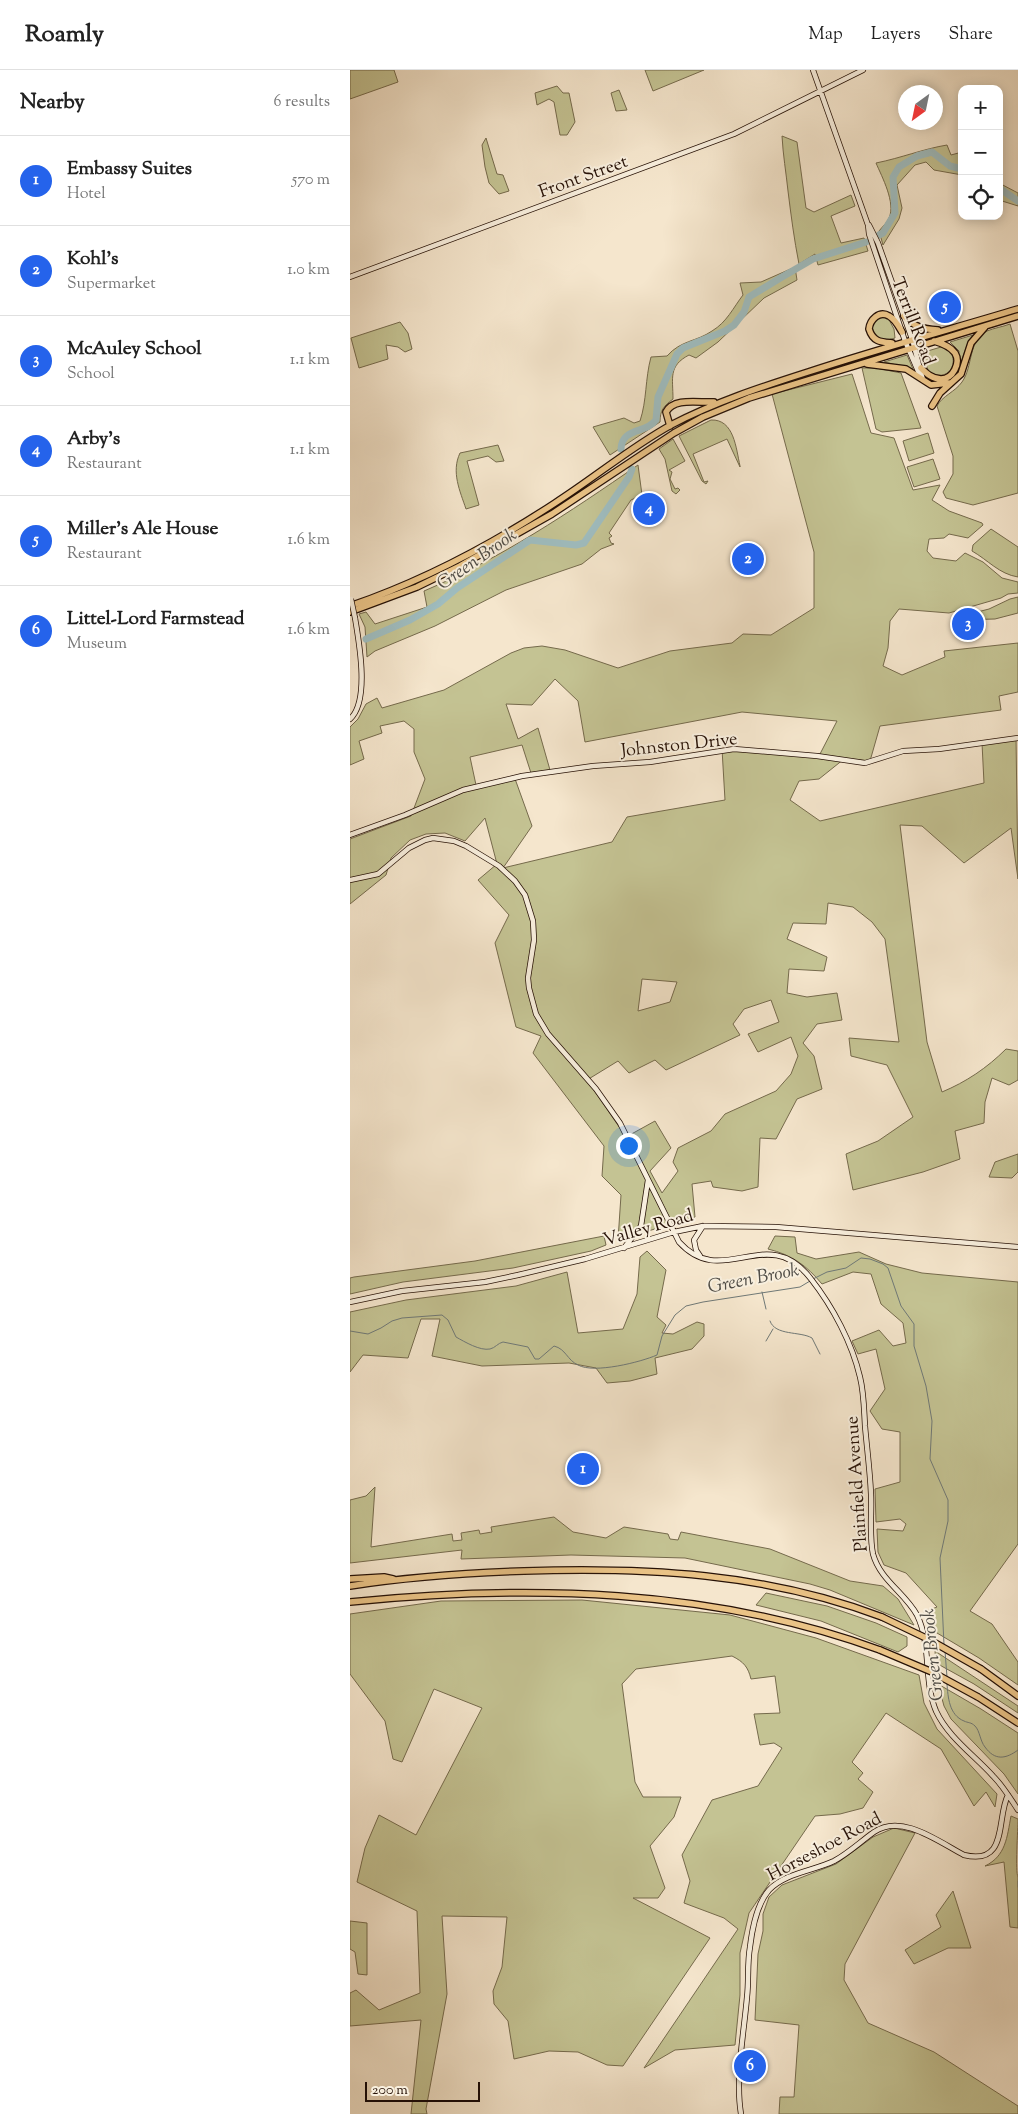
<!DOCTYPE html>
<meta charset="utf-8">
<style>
:root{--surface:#fff;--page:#f2f2f2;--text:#222;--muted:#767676;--line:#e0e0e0;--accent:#2563eb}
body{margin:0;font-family:"Sorts Mill Goudy",serif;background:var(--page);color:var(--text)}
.controls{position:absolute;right:15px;top:15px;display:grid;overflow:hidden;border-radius:10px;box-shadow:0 2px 12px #0003}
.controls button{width:45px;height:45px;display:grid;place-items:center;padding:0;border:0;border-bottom:1px solid var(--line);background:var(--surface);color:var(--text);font:25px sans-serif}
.compass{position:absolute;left:548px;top:15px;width:45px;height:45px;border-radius:50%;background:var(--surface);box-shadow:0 2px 12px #0003;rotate:213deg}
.scale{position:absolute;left:15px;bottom:12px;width:115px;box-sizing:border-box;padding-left:5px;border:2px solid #261106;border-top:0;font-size:14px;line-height:18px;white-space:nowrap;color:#261106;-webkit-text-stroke:4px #f8efde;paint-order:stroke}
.you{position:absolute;left:278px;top:1075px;width:18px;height:18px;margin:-12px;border:4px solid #fff;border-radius:50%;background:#1a73e8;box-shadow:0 0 0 8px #1a73e833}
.badge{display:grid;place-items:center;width:32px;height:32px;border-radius:50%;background:var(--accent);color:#fff;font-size:16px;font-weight:700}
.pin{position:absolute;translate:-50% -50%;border:2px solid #fff;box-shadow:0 1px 5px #0006}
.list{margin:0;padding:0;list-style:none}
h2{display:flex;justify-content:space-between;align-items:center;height:65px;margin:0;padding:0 20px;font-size:21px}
h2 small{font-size:16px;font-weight:400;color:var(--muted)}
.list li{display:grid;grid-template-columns:32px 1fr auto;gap:15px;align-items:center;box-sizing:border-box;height:90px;padding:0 20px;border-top:1px solid var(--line)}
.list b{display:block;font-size:19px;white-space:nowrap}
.list p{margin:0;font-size:16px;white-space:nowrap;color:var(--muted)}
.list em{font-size:16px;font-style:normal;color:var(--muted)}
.icon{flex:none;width:28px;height:28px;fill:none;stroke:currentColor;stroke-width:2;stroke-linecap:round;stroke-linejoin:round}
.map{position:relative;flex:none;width:668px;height:2044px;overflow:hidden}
header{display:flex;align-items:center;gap:30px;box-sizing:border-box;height:70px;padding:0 25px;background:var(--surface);border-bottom:1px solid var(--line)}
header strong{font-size:24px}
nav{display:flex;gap:28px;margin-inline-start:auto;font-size:18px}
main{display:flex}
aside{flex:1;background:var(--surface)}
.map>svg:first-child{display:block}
</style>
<header>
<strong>Roamly</strong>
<nav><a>Map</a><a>Layers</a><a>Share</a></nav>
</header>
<main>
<aside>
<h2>Nearby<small>6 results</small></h2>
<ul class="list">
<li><span class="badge">1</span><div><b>Embassy Suites</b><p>Hotel</p></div><em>570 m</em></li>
<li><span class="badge">2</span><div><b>Kohl's</b><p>Supermarket</p></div><em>1.0 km</em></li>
<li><span class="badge">3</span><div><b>McAuley School</b><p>School</p></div><em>1.1 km</em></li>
<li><span class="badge">4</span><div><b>Arby's</b><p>Restaurant</p></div><em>1.1 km</em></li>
<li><span class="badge">5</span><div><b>Miller's Ale House</b><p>Restaurant</p></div><em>1.6 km</em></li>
<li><span class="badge">6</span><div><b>Littel-Lord Farmstead</b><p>Museum</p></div><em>1.6 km</em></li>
</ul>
</aside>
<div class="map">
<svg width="668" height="2044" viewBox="0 0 668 2044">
<rect width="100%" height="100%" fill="#f5e6cd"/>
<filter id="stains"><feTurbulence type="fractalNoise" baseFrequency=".004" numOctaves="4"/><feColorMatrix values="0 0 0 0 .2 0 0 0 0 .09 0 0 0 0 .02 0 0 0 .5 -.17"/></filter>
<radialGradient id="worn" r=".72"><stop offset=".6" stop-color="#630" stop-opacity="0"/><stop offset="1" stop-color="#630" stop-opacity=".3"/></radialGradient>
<path fill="#c4c393" stroke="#756a4c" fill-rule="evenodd" d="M0 0H44L48 12 0 29Z
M295 0H354L303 21Z
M207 16 213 23H219L225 52 217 65H210L204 32 199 29 187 35 185 23Z
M269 20 277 40 266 41 261 23Z
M432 66 447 72 456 138 464 142 501 125 505 136 481 146 491 173 514 168 518 181 468 195 465 184 449 194C444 169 441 145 438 121 436 102 433 85 432 66Z
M136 68 147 104 153 105 159 121 149 124 139 113 135 97 132 75Z
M597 75 601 85 612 82V105L584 100 576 92 565 95 547 115 552 138 549 149 533 175 529 161C532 157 537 153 539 148 546 133 532 107 526 93 551 88 573 79 597 75Z
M649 113 668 123V136L649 130Z
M445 197 447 210 414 228 368 272 346 288 339 285C318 296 323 308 323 329 314 336 310 340 310 352L260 385 243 357 274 348 284 353 290 351C297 330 295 309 301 287L317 286C331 270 346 272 362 261 377 252 383 238 393 225L390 213 411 212Z
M532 247 538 248 544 259 545 268 534 271 525 267C521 257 521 251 532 247Z
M50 252 58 263 62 279 55 282 48 277 36 275 38 289 9 298 1 268Z
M660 254 668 281V423L623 435 596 428 593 422 603 404V386L587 336C592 326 605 322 612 312 623 297 618 270 637 261 644 258 652 257 660 254Z
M623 265 617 275 608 301 609 281 600 272Z
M591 277C613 281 603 316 579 302L571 283Z
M557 285 563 299 534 292Z
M512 298H526L551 303 571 358 532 362 526 359Z
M502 304 521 363 544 368 563 420 590 415 582 430 599 441 632 453 633 455 618 468 599 464 594 468 579 469 577 481 583 488 606 491 615 483 633 492 652 508 668 512V523L658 524 651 528 599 543 549 539 540 551 538 578 533 596 552 605 595 587 594 581 668 573V622L649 626 651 640 530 656 520 691 494 689 469 709 449 711 440 730 470 751 634 713 632 673 666 667 668 809 661 758 614 793 572 756 550 755 577 972 592 1022C616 1012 637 998 656 979L668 981V1010L659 1015 642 1008 635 1032 634 1053 605 1061 610 1089 573 1102 503 1120 496 1084 528 1071 563 1047 537 995 501 986 499 968 549 972 535 869 522 852 503 837 478 833 476 854 443 853 437 869 477 887 474 901 439 899 437 923 457 927 487 923 492 950 467 954 453 973 464 986 472 1019 447 1029 426 1069 410 1068 408 1117 392 1121 363 1117 361 1111 342 1114 345 1147 268 1170 271 1125 252 1106 254 1076 183 983 191 966 166 957 145 873 159 845 128 810 147 794 135 748 115 771 95 763 76 764 60 770 41 788 36 805 0 834V769L61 746 75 709 64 682V659L54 651 30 656 32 663 9 671 14 689 0 695V657L8 649 16 634 27 628 32 638 94 620 161 583 174 578 192 576 215 580 268 598 320 581 382 573 393 564 421 565 464 538V482L422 324ZM205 609 228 631 235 672 392 642 487 651 470 684 372 679 375 730 277 747 262 772 153 798 182 756 164 706 126 715 120 687 172 675 181 703 200 700 188 658 168 669 156 634 182 635ZM292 909 327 912 320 932 288 941ZM421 930 429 952 398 964 408 982 441 967 448 986 441 1004 426 1021 375 1044 361 1061 328 1078 323 1092 328 1101 312 1123 300 1101 321 1078 305 1051 276 1067 237 1010 268 991 279 1003 305 990 316 1000 390 965 383 954 394 939Z
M361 350C384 349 386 378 390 396V397L377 369 343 384 354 412 358 411 356 414 352 411 329 366Z
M578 363 584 383 559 391 553 371Z
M323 369 335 391 319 400 322 402 320 409 325 419 328 418 330 420 326 424 322 421 315 389 309 379Z
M148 375 154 391 146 392 138 386 117 391 129 435 116 439C110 421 101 402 110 383Z
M583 389 590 409 564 417 557 397Z
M288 395 292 425 281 430 259 463 262 466 259 468 261 473 264 474 251 479 232 494 156 520 85 556 25 581 17 587 15 557 9 544 16 542 25 554 77 537 74 521C150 489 220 442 288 395Z
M641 459 668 477V507C649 504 638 490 622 481L623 475Z
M668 527V543L645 549 608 550 604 548 639 539 660 529Z
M668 1084V1102L662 1108 639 1107 645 1092Z
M254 1166 256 1175 241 1181 163 1198 53 1212 0 1224V1208L4 1207 125 1191Z
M425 1166 445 1167 447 1183 466 1189 509 1182 536 1194 572 1203 668 1212V1474L620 1541 642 1554 668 1592V1615L629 1588 582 1560 574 1542 587 1537 556 1503 534 1495 528 1482 527 1459 553 1461 556 1454 550 1449 526 1452 525 1419 550 1412V1362L532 1359 520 1341 535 1319 526 1279 508 1284 502 1271 529 1260 543 1276 556 1273 553 1253 531 1234 521 1204 503 1202 472 1214C456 1195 442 1185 418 1179Z
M297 1181 316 1200 307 1247 316 1255 312 1263 323 1264 347 1252 354 1254V1266L342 1279 305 1288 307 1304 280 1311 257 1313 246 1298 219 1293 132 1296 82 1286 90 1249H71L58 1288 13 1285 0 1302V1242L56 1230 166 1216 217 1202 228 1263 273 1259 287 1224 290 1187Z
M25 1417 21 1477 102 1464 103 1471 112 1470 111 1463 129 1460 130 1464 142 1462 141 1457 204 1447 223 1462 256 1468 274 1457 318 1464 320 1469 328 1470 331 1462 420 1479 500 1511 533 1516 548 1529 564 1555 480 1520 460 1514 335 1488 221 1485 111 1489 112 1480 0 1493V1430L16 1426Z
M416 1523 477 1536 526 1553 557 1567V1576L548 1582 471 1551 406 1535Z
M232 1530 380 1545 466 1568 569 1605 574 1633 587 1659 647 1724 645 1737 636 1722 624 1736 591 1679 536 1643 502 1692 513 1703 508 1709 523 1722 513 1738 490 1744 465 1746 399 1843 390 1883V1925L385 1975 325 1980 294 1998 388 1859 374 1848 334 1833 340 1811 332 1785 362 1730 408 1716 432 1678 424 1673 410 1675 404 1644 430 1643 425 1606 401 1609C398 1597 394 1592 382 1586L286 1599 272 1614 285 1712 293 1727H331L324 1747 300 1776 315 1818 308 1828H283L360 1868 273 1996 257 1995 228 1982 199 1981 164 1989 158 1951 144 1934 143 1921 152 1897 157 1847 92 1846 97 1924 76 2039 77 2044H61L71 1950 0 1956V1923L6 1920 29 1940 70 1923 67 1841 7 1812 15 1778 29 1745 66 1765 132 1638 84 1619 52 1692 43 1689 35 1651 0 1604V1544L91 1531Z
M585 1581 668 1636V1643L624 1614 586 1593Z
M588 1614 631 1639 668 1663V1724L654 1704 601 1649 594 1636Z
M661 1746 668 1749C668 1759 665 1802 668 1807V1858L660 1857 654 1792 635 1796C656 1786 657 1767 661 1746Z
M544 1758 565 1763 495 1894 494 1910 518 1953 584 1982 668 2036V2044H429L430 2027H444L449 1955 405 1950 408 1884 413 1861V1844L419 1827 432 1815 486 1794 523 1767Z
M603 1821 621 1878H598L564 1894 555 1880 591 1857 586 1845Z
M0 1851 17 1853V1905L8 1904 5 1882 0 1879Z"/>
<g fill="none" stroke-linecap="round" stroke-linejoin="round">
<path stroke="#6f7876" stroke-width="1" d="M463 1209 477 1202 496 1198 511 1188 520 1189 533 1194 538 1198 551 1236 564 1254V1276L576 1316 582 1351 580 1389 598 1430V1451L590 1488 594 1575
M412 1222 416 1239
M420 1251C425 1266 450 1261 462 1268L470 1284
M0 1261 18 1264 31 1258 42 1251 52 1248 92 1245 98 1250 106 1267C115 1272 130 1281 140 1279 145 1278 148 1273 153 1272L178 1277 185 1289H189L204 1276C216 1279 217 1290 228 1295 244 1304 291 1292 307 1285L312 1266 325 1245 336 1236 353 1232 450 1217 460 1211
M416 1271 423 1259
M595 1581 597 1607
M597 1614C598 1627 599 1645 614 1651 618 1653 621 1652 625 1656 630 1661 630 1671 635 1677 645 1691 656 1689 668 1680
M668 1811V1817"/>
<path stroke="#9fbdc0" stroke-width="7" d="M649 118 668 131
M529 165 533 163 545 143 543 107 549 97 567 86 582 82 600 96 612 99
M271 379C272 357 296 364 306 350L308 327 327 284 333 278 375 261 384 255 394 242 399 227 432 207 463 189 516 172
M16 569 60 550 88 534 107 518 180 470 226 475 234 473 279 407 282 399"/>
<g stroke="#261106" stroke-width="6">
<path id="secondary" d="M463 0 518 155 519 164 555 271 571 308
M519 155 528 173 562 269 573 310
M0 207 384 64 513 0
M0 649C20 631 9 572 5 548
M0 765 55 745 113 720 172 706 243 696 300 692 384 679 467 686 515 693 553 681 589 679 668 668
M0 810 28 804 59 778 75 770 83 768 104 771 116 776 149 796 165 811 175 825 183 851 184 870 178 908 179 918 186 944 198 964 246 1019 270 1053 329 1172C373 1221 417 1151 461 1209 483 1237 502 1273 510 1307 514 1323 514 1340 515 1356 517 1379 520 1401 521 1424 522 1443 519 1465 523 1484 530 1510 555 1523 567 1545 582 1576 573 1610 586 1641 598 1667 624 1685 643 1706 653 1716 660 1728 668 1740
M274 1178 291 1156 298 1110
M350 1186 346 1180 344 1170 353 1156
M0 1232 52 1221 135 1212 168 1205 235 1189 324 1162 353 1156 426 1157 668 1177
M391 2044C385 2008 394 1963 397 1927 399 1910 397 1894 400 1877 402 1860 407 1834 419 1820 435 1803 463 1801 484 1791 499 1783 510 1772 524 1762 552 1743 589 1772 614 1785 659 1796 646 1748 658 1725"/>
</g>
<g stroke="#261106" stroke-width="8">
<path id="highway" d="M554 246C564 257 573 259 588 260
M542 273C531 272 523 272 519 259 520 250 529 240 539 246 545 249 549 257 552 262
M517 294 556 299 581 315 599 313
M571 298C576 303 582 309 591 309 603 309 611 293 605 283 600 276 591 273 584 271
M582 336 590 323 611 304 621 273 635 257
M320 356 316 342C324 327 349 333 364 332
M0 536C73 511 141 475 205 433 244 408 281 377 321 355 365 332 411 317 458 302 528 279 598 260 668 239
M0 542 67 517 110 496 202 444 324 363 353 347 399 328 668 246
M0 1509 34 1507 43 1509
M0 1516C58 1507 116 1503 174 1501 296 1497 417 1503 532 1547
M0 1532C177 1514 362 1518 530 1580
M631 1599 668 1626
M628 1627 668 1653"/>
</g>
<use href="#secondary" stroke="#f8efde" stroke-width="4.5"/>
<use href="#highway" stroke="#eac386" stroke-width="5.5"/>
<g stroke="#261106" stroke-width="6" stroke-linecap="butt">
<path id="secondary-bridge" d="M1 529 5 548"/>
</g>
<g stroke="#261106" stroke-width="8" stroke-linecap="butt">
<path id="highway-bridge" d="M532 1547 578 1569 631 1599
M530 1580 582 1602 628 1627"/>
</g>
<use href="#secondary-bridge" stroke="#f8efde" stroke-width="4.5"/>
<use href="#highway-bridge" stroke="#eac386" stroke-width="5.5"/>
</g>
<g text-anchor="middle" stroke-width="4" stroke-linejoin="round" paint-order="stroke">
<g font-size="18" fill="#261106" stroke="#f8efde">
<text transform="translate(233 106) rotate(-20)" y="6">Front Street</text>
<text transform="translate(564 251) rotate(69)" y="6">Terrill Road</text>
<text transform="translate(329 674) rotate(-6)" y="6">Johnston Drive</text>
<text transform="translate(298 1157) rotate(-16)" y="6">Valley Road</text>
<text transform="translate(506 1414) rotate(-94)" y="6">Plainfield Avenue</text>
<text transform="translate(474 1776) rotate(-28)" y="6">Horseshoe Road</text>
</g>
<g font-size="19" font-style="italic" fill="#504d47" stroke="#f8efde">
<text transform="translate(126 488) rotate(-35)" y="7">Green Brook</text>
<text transform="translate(403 1207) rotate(-11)" y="7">Green Brook</text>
<text transform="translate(581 1585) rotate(-96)" y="7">Green Brook</text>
</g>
</g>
<rect width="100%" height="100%" filter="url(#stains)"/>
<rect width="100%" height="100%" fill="url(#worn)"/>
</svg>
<div class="controls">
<button>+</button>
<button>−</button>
<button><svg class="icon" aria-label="locate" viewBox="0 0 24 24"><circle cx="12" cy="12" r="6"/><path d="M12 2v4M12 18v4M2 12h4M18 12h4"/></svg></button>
</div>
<svg class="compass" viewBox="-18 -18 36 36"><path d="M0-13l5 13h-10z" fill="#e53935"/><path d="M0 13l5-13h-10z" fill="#767676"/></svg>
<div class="scale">200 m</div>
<div class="you"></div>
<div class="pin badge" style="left:233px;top:1399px">1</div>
<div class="pin badge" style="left:398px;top:489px">2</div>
<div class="pin badge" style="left:618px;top:554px">3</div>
<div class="pin badge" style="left:299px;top:439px">4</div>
<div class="pin badge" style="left:595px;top:237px">5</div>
<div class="pin badge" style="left:400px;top:1996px">6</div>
</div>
</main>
